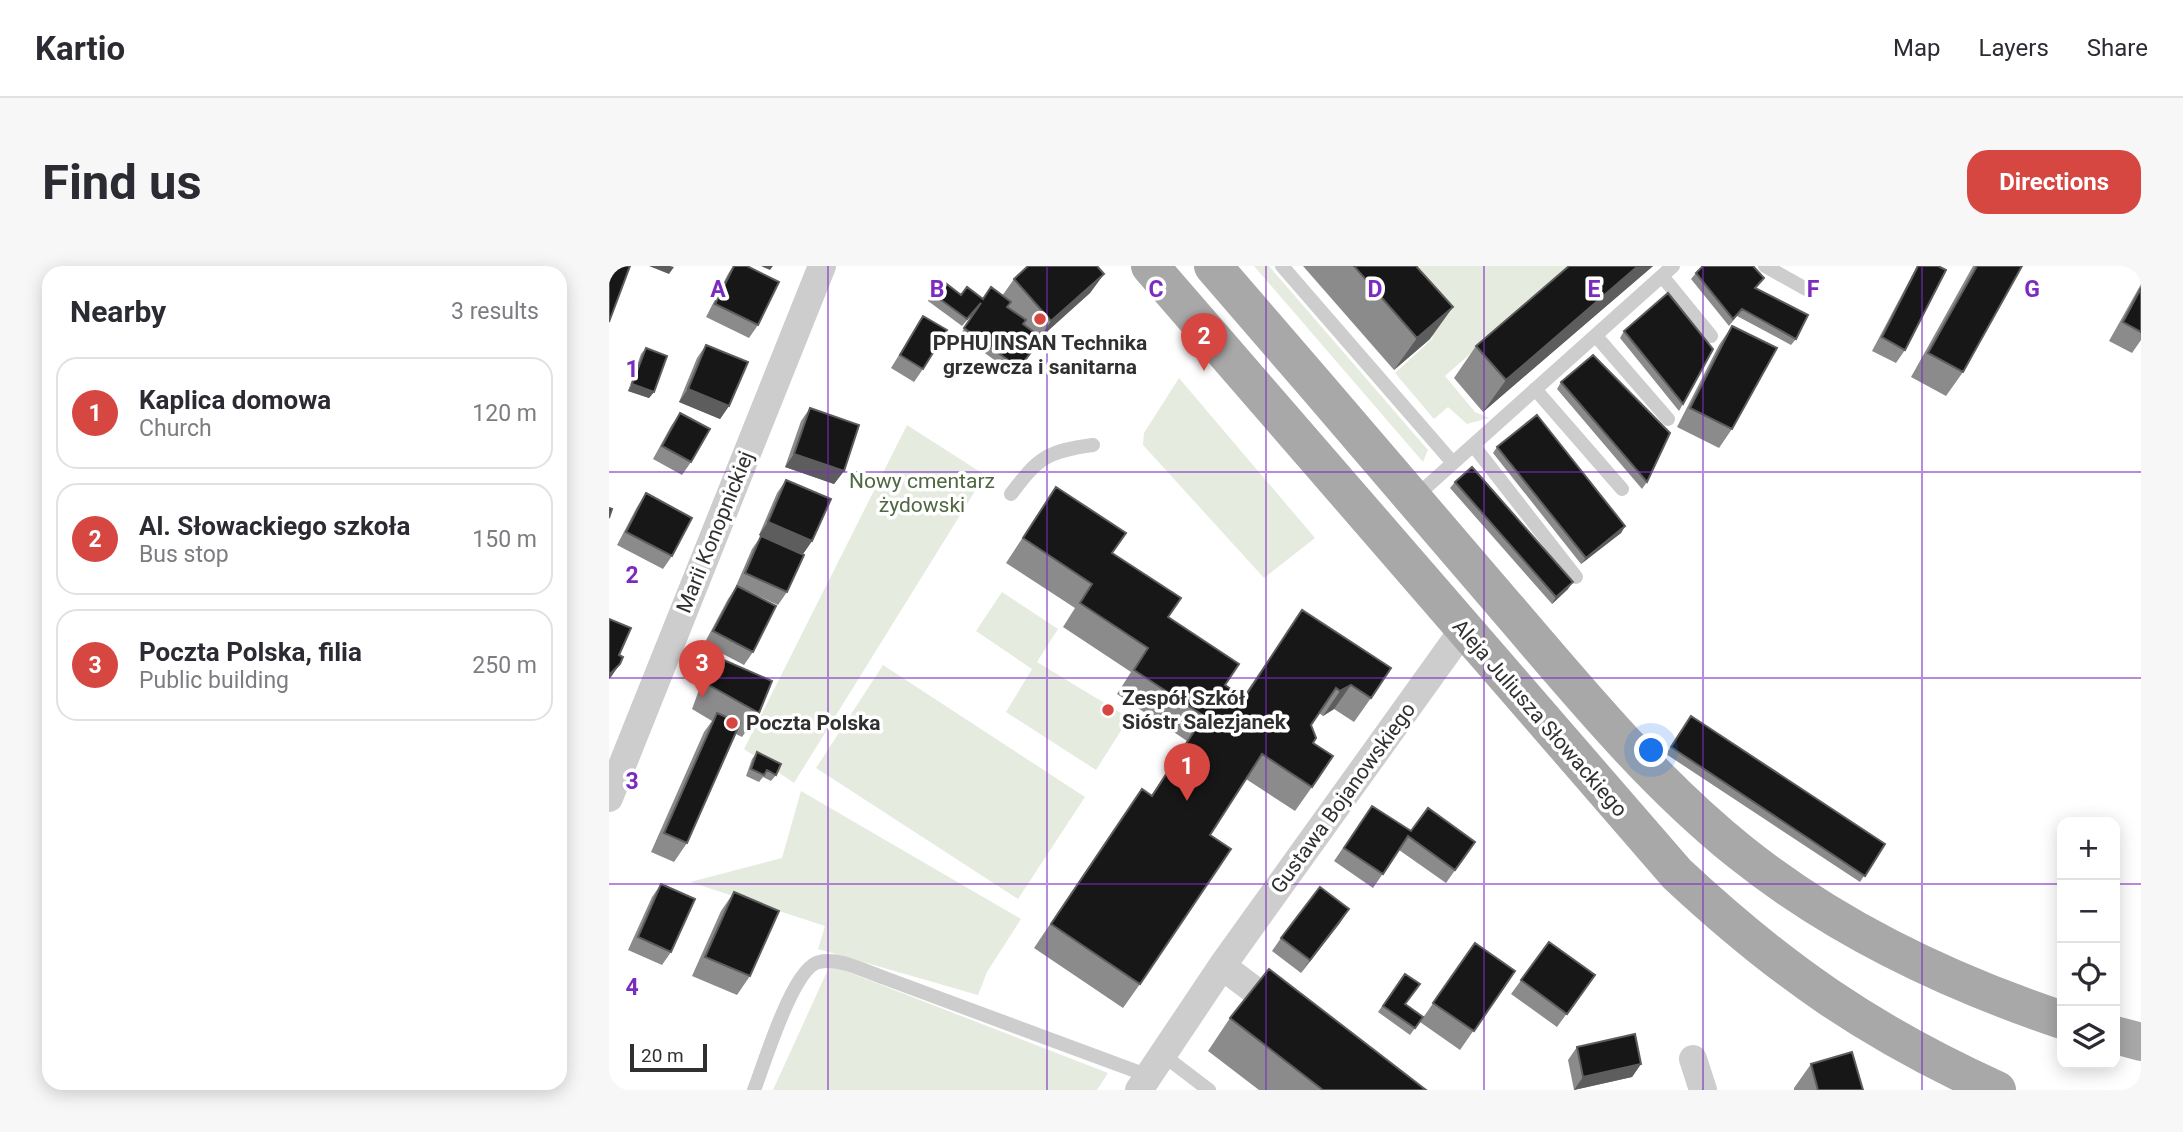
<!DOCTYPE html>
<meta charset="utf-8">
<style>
:root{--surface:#fff;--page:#f7f7f7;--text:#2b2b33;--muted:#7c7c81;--line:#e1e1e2;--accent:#d74742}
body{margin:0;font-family:Roboto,sans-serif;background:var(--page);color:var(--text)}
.controls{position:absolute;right:21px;bottom:21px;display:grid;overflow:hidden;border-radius:14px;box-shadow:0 4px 18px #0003}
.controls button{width:63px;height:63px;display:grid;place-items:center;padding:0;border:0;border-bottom:2px solid var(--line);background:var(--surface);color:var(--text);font:35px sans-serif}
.scale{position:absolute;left:21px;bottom:18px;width:77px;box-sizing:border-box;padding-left:7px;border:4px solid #303030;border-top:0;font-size:19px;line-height:24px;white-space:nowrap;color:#303030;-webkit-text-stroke:5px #fff;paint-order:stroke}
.you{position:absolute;left:1043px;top:485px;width:24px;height:24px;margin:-18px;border:5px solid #fff;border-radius:50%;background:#1a73e8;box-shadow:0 0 0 10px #1a73e833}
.badge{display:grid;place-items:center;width:46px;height:46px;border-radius:50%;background:var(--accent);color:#fff;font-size:23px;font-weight:700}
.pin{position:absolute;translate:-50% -58px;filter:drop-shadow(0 2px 4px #0008)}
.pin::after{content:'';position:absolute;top:37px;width:24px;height:21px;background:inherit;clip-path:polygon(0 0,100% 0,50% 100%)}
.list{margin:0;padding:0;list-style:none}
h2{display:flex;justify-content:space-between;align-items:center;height:91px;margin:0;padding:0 28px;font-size:30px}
h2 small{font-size:23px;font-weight:400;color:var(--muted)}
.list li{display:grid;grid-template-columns:46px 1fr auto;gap:21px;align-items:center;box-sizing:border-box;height:112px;margin:0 14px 14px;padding:0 14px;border:2px solid var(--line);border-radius:21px}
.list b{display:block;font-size:26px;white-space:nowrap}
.list p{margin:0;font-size:23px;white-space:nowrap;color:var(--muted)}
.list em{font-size:23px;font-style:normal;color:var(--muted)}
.icon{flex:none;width:38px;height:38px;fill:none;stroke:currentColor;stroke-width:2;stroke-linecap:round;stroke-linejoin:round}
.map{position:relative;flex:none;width:1532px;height:824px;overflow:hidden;border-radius:21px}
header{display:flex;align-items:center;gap:42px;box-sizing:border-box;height:98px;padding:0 35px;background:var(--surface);border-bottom:2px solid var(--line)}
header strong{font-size:33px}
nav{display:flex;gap:38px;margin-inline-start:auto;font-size:24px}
.intro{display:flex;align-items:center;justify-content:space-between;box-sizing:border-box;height:168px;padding:0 42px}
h1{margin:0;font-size:49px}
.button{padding:18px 32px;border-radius:21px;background:var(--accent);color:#fff;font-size:24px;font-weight:700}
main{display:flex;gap:42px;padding:0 42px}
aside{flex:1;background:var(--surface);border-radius:21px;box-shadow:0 4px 18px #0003}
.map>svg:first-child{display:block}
</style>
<header>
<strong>Kartio</strong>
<nav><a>Map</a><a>Layers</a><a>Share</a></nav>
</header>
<div class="intro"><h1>Find us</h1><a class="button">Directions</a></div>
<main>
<aside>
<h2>Nearby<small>3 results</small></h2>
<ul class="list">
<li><span class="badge">1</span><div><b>Kaplica domowa</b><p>Church</p></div><em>120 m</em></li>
<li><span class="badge">2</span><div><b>Al. Słowackiego szkoła</b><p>Bus stop</p></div><em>150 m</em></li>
<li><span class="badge">3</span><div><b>Poczta Polska, filia</b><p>Public building</p></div><em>250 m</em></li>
</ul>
</aside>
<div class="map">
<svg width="1532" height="824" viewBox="0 0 1532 824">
<rect width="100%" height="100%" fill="#fff"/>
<path fill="#e5ecdf" d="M645 0H660L819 184 814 196Z
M760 0H961L836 110 866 146 880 152 858 158 839 141 825 153 786 107 824 72Z
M570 112 706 272 655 312 534 179 535 167Z
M298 159 376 209 185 517 135 483Z
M393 326 449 363 428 396 520 452 487 504 397 446 423 403 367 365Z
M274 399 476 531 409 633 207 502Z
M192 525 412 653 378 706 369 729 209 683 216 660 81 616 173 592Z
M221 699 499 807 488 824H164Z"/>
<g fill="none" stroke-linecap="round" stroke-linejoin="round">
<path stroke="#cdcdcd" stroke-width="14" d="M673 0 844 197
M1156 0 1197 23
M1053 10 1102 70
M987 70 1059 153
M926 123 1013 223
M864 179 967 311
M402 228C429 192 438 185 484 179
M805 232 1064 0
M554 789 600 824
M145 824C155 799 184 701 210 696 230 691 255 705 273 711L540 810"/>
<path stroke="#cdcdcd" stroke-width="28" d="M0 532 213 0
M613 700 673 745
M1084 793 1094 824
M530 824 613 700 854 364"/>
<path stroke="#a8a8a8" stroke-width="38" d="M541 0 1068 608C1171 704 1260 766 1388 824
M604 0C700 111 796 223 891 334 967 422 1040 513 1131 586 1227 663 1337 715 1453 754
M1506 769 1532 776"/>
</g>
<path fill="#8b8b8b" d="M124 0H138L149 59 140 72 97 51 119 8Z
M694 0H807L821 73 785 104Z
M960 0H1044L874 146 845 112 867 80Z
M1308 0H1329L1296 84 1287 97 1263 85Z
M1364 0H1413L1354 106 1337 130 1302 111Z
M1087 7 1147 22 1187 73 1182 79 1128 50 1120 60 1082 13Z
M495 8 481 27 431 71 433 72 406 109 351 69 367 44 353 60 319 35 326 19 330 12 352 29 374 33 393 30 405 13Z
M1532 18V74L1523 87 1500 75Z
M314 50V103L305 116 282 102Z
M1123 60V163L1110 182 1068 161 1110 79Z
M1015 65 1074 138 1070 145 1011 72Z
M97 79 120 140 111 153 70 136 88 92Z
M37 82 45 126 40 132 19 125 32 88Z
M952 116 1038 216 1033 223 948 123Z
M201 142 235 205 225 218 176 201 192 155Z
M71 147 82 196 73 209 44 193 62 160Z
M888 181 1016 260 1012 267 972 298 884 187Z
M177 214 203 275 194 288 168 277 178 326 169 339 132 322 144 386 135 399 95 378 119 333 128 320H127L143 283 152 270 150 269 168 227Z
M846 216 959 323 943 338 841 222Z
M447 221 616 419 634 431 693 344 762 432 745 456 725 443 714 450 710 447 702 459 704 477 703 521 686 545 637 513 601 569 531 718 514 742 425 682 516 547 542 530 578 475 508 428 522 406 454 361 466 342 397 297Z
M37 227 63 290 54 303 8 279 28 241Z
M110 392 150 447 133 471 127 468 78 577 65 596 42 586 95 466 103 455 83 443 93 416Z
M1082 450 1276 578 1251 616 1057 488Z
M148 486 167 509 162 515 154 511 150 516 137 510 143 493Z
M763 540 802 565 866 576 837 617 790 584 764 622 725 595Z
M52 618 62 686 53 699 19 684 43 631Z
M125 626 141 710 128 729 83 710 112 645Z
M740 643 692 707 663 685 672 672Z
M940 676 986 709 948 761 902 728Z
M866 677 906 705 851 784 811 756Z
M796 708V738L814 751 801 769 769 746Z
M621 752 817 824H650L599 785Z
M968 781 1032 798 1023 811 965 824 959 794Z
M1202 798 1254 824H1185V822Z"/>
<path fill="#5d5d5d" d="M40 0H61L65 1 60 8Z
M152 0H164L161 4Z
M1029 0H1044L874 146 897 114Z
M495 8 481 27 429 74 442 55Z
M844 41 821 73 785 104 808 72Z
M23 118 45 126 40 132 19 125Z
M79 123 120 140 111 153 70 136Z
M185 188 235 205 225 218 176 201Z
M159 256 203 275 194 288 150 269Z
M1016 260 1012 267 972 298 977 292Z
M964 316 959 323 943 338 947 331Z
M11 398 2 411 0 413V409Z
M742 419 725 443 714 450 731 425Z
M740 643 731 657 692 707 701 694Z
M1032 798 1023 811 965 824 974 811Z"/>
<path fill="#171717" stroke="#5d5d5d" stroke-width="2" d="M0 0H21L0 56Z
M125 0H138L170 16 149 59 106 38Z
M419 0H488L495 8 442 55 405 13Z
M745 0H807L844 41 808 72Z
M960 0H1029L897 114 867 80Z
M1094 0H1144L1155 12 1146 22 1199 49 1187 73 1133 43 1124 53 1087 7Z
M1309 0H1329L1337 4 1296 84 1273 71Z
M1368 0H1413L1354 106 1319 87Z
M330 12 352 29 358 21 374 33 382 21 402 36 398 41 417 54 414 58 433 72 410 102 355 62 372 37 358 53 324 28Z
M1532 22V66L1514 56Z
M1059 27 1104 83 1074 138 1015 65Z
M314 50 338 64 314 103 291 89Z
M1123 60 1168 82 1123 163 1081 142Z
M97 79 139 96 120 140 79 123Z
M37 82 58 90 45 126 23 118Z
M984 89 1061 167 1038 216 952 116Z
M201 142 250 159 235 205 185 188Z
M71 147 101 163 82 196 53 180Z
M928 149 1016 260 977 292 888 181Z
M863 201 964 316 947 331 846 216Z
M177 214 222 233 203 275 159 256Z
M447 221 517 267 503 287 572 332 559 351 630 398 616 419 635 432 693 344 782 402 762 432 742 419 731 425 727 422 702 459 707 472 704 477 724 490 703 521 653 488 601 569 622 583 531 718 442 658 533 523 543 530 595 450 525 404 539 382 471 337 483 318 414 272Z
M37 227 83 252 63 290 17 266Z
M0 242 3 243 0 252Z
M152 270 195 289 178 326 136 307Z
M128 320 167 340 144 386 104 365Z
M0 353 22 362 10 389 14 391 11 398 0 409Z
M110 392 163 415 150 447 100 419Z
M108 447 131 457 78 577 55 567Z
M1082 450 1276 578 1256 610 1062 481Z
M148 486 172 498 167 509 158 504 155 509 142 503Z
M763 540 802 565 819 542 866 576 846 604 799 570 774 608 735 582Z
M52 618 86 633 62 686 29 671Z
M711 621 740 643 701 694 672 672Z
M125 626 170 645 141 710 96 691Z
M940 676 986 709 958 748 912 714Z
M866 677 906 705 865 765 824 737Z
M660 703 817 824H714L621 752Z
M796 708 811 718 796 738 814 751 806 762 774 740Z
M1026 768 1032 798 974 811 968 781Z
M1243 786 1254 824H1209L1202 798Z"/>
<path fill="none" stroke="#7b2cbf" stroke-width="2" stroke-opacity="0.55" d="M219 0V824M438 0V824M657 0V824M875 0V824M1094 0V824M1313 0V824M0 206H1532M0 412H1532M0 618H1453M1506 618H1532"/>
<g fill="#d74742" stroke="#fff" stroke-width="2.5">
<circle cx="431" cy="53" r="7"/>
<circle cx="499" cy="444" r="7"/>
<circle cx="123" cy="457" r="7"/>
</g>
<g text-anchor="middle" stroke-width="7" stroke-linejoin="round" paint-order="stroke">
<g font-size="21" font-weight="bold" fill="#303030" stroke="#fff" text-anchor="start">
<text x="431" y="84" text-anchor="middle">PPHU INSAN Technika<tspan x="431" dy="24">grzewcza i sanitarna</tspan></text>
<text x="513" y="439">Zespół Szkół<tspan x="513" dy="24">Sióstr Salezjanek</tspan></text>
<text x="137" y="464">Poczta Polska</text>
</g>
<g font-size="21" fill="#4f6841" stroke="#fff">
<text x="313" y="222">Nowy cmentarz<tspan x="313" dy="24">żydowski</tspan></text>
</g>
<g font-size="21" fill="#303030" stroke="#fff">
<text transform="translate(106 266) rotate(-68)" y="7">Marii Konopnickiej</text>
<text transform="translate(931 452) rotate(49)" y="7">Aleja Juliusza Słowackiego</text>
<text transform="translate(734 532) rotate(-54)" y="7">Gustawa Bojanowskiego</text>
</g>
</g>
<g font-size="23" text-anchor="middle" font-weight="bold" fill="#7b2cbf" stroke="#fff" stroke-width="7" stroke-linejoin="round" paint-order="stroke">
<text x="109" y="31">A</text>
<text x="328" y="31">B</text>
<text x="547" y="31">C</text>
<text x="766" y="31">D</text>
<text x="985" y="31">E</text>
<text x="1204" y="31">F</text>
<text x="1423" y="31">G</text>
<text x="23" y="111">1</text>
<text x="23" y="317">2</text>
<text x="23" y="523">3</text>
<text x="23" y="729">4</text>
</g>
</svg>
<div class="controls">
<button>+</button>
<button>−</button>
<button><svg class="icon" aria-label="locate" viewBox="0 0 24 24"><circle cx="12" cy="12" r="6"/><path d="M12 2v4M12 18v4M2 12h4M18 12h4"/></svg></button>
<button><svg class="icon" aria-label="layers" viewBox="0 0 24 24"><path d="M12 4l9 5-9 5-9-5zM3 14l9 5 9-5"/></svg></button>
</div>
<div class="scale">20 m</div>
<div class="you"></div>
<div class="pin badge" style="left:578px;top:535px">1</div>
<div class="pin badge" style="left:595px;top:105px">2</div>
<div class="pin badge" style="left:93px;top:432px">3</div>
</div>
</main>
